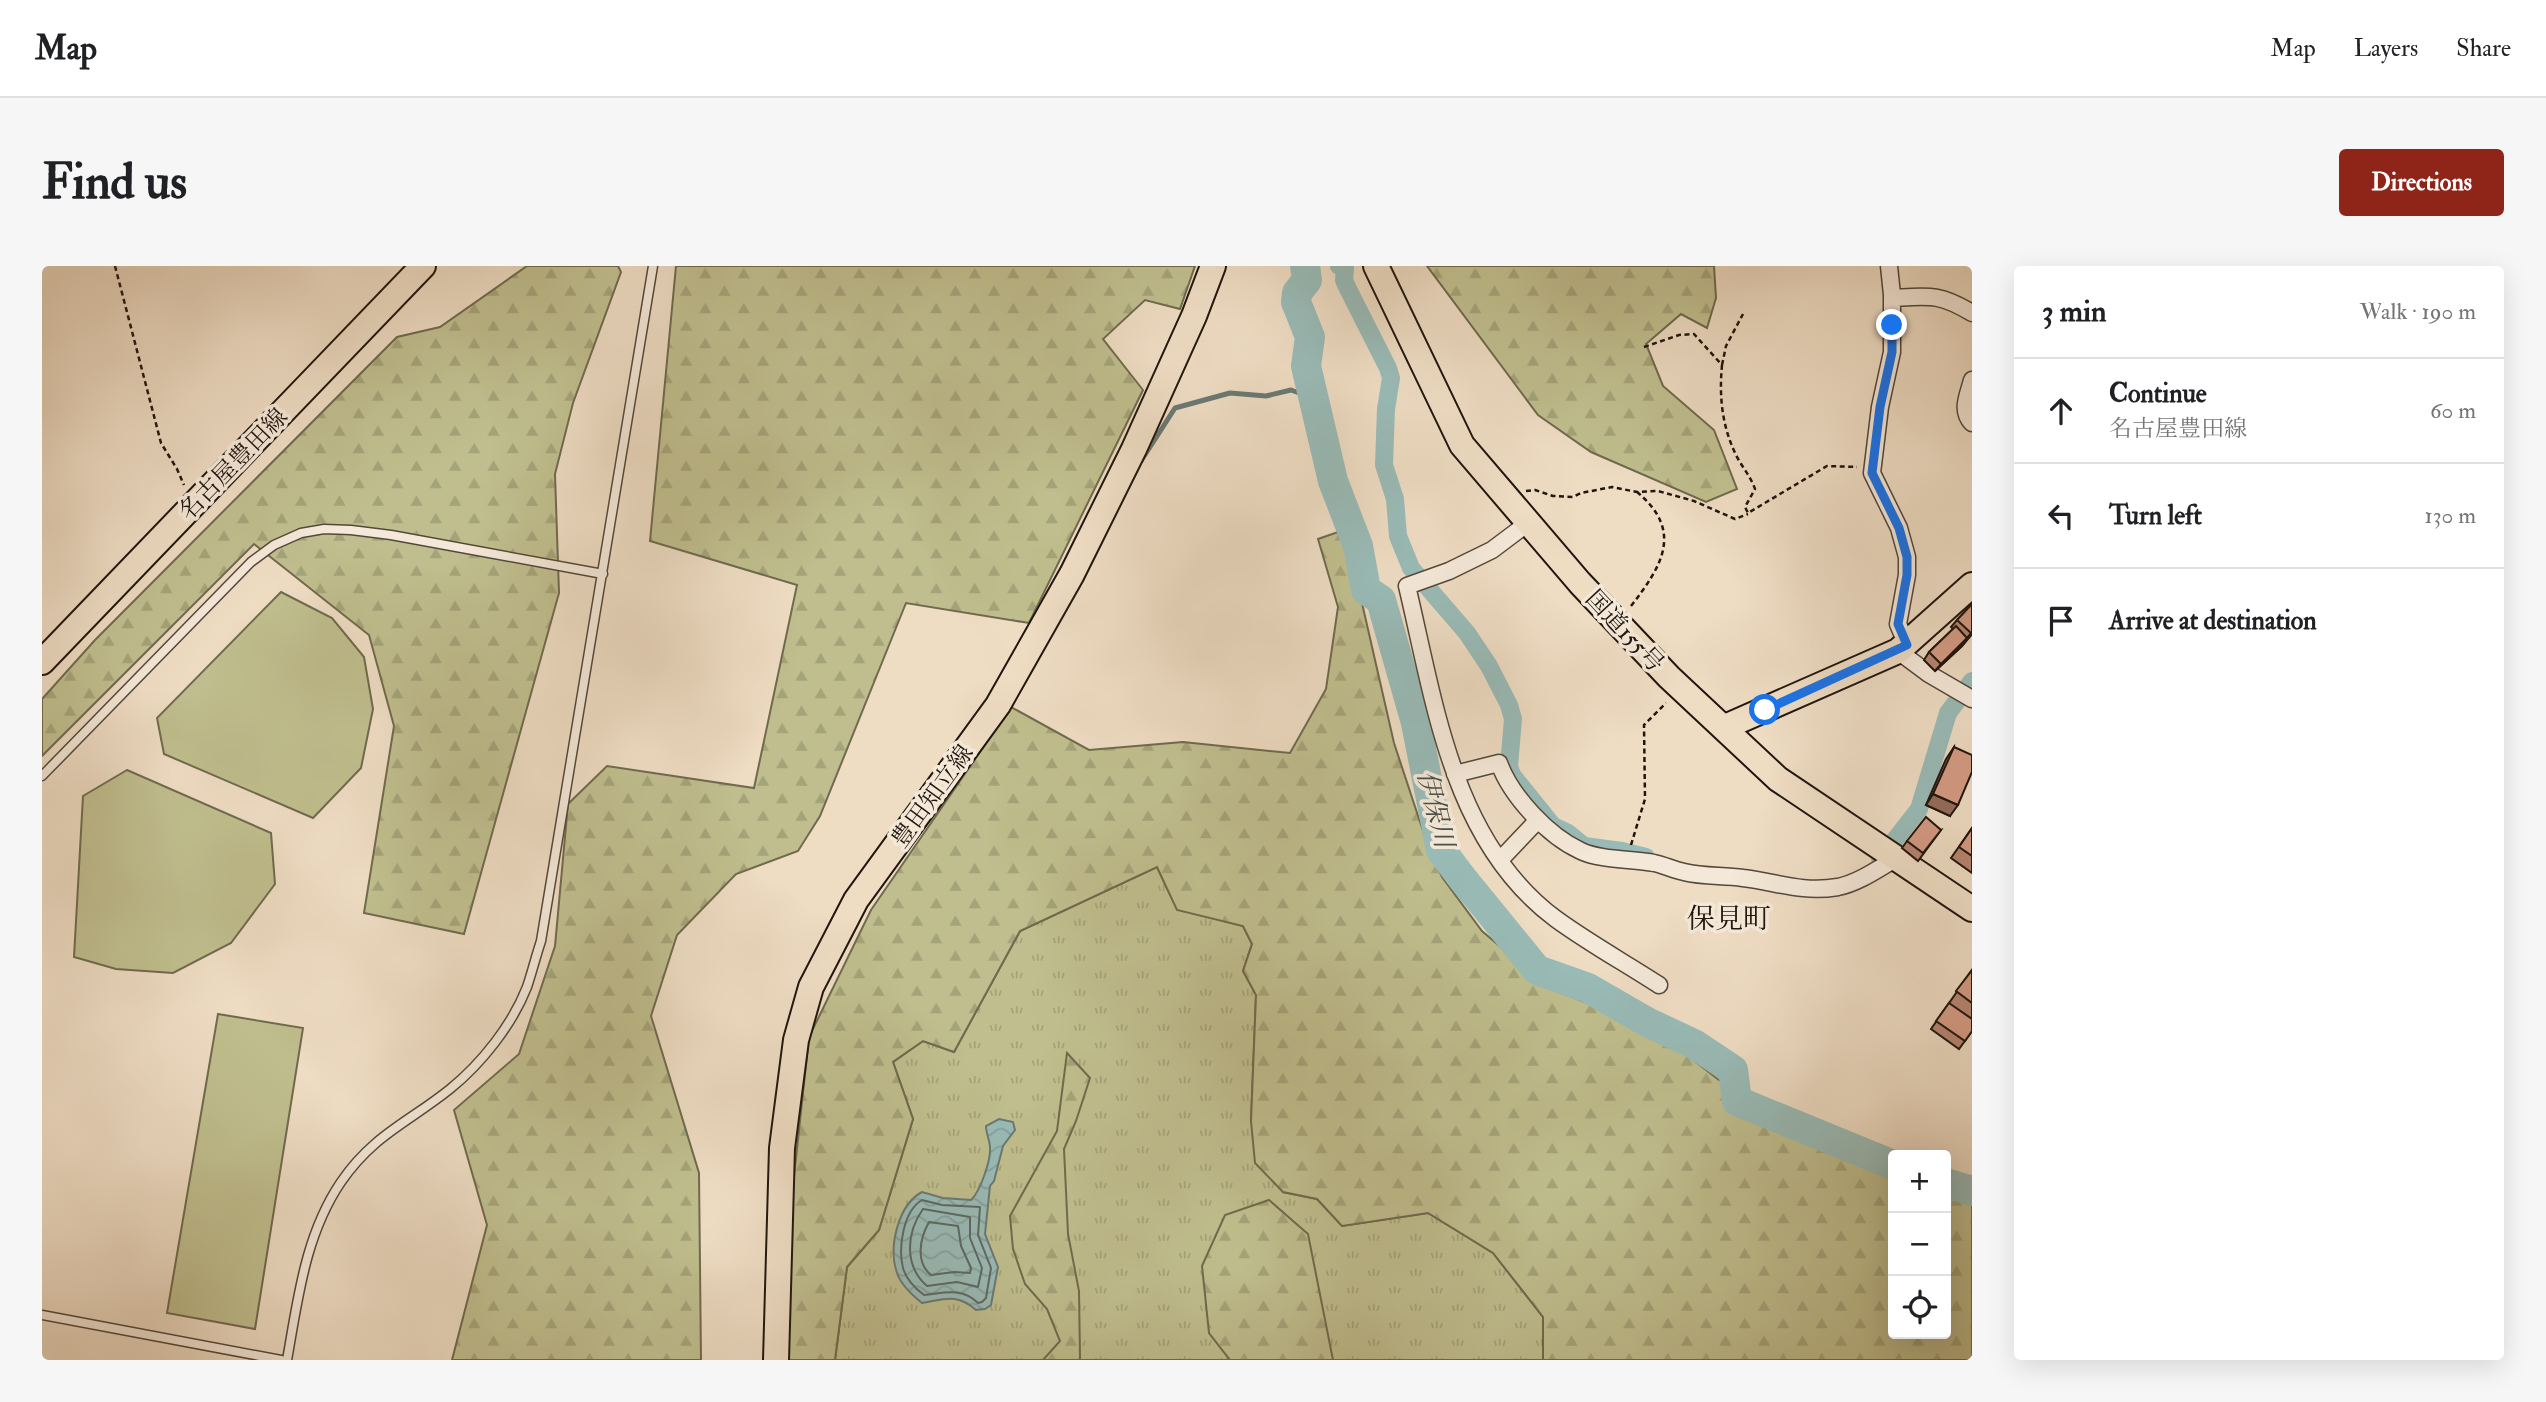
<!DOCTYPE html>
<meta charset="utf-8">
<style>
:root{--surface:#fff;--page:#f6f6f6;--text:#202124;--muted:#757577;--line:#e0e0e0;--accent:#8f2418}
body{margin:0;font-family:"IM FELL Double Pica","Noto Serif JP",serif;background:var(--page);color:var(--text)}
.controls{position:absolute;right:21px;bottom:21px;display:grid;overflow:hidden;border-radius:7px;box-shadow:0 7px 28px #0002}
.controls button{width:63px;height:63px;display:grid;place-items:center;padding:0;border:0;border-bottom:2px solid var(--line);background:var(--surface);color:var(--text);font:35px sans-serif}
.stop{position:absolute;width:21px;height:21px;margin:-16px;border:5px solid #1a73e8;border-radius:50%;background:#fff}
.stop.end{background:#1a73e8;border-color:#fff;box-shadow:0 2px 7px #0008}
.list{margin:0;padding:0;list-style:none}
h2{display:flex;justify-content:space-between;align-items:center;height:91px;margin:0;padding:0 28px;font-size:30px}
h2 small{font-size:23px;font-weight:400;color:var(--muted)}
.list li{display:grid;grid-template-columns:46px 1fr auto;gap:21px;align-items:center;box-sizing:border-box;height:105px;padding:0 28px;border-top:2px solid var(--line)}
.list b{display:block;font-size:26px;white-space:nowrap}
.list p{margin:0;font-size:23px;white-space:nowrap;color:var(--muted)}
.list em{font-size:23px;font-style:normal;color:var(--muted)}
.icon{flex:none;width:38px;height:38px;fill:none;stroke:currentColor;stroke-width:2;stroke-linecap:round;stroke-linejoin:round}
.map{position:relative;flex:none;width:1930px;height:1094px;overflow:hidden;border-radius:7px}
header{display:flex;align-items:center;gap:42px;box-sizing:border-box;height:98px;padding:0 35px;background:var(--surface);border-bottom:2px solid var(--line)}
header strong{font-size:33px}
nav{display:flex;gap:38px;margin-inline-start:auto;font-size:24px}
.intro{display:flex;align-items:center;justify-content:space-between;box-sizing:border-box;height:168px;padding:0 42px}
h1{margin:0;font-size:49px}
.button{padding:18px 32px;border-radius:7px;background:var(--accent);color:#fff;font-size:24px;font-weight:700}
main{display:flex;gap:42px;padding:0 42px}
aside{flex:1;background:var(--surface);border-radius:7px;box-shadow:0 7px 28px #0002}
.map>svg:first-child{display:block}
</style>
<header>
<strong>Map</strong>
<nav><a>Map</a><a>Layers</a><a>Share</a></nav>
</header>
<div class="intro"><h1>Find us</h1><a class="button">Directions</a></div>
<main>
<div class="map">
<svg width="1930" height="1094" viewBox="0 0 1930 1094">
<defs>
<pattern id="grass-tufts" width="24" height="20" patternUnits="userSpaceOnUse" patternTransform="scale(1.75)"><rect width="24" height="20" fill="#c0be8e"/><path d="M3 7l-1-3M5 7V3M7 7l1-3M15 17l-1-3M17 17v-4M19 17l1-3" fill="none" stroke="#a5a379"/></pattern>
<pattern id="forest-firs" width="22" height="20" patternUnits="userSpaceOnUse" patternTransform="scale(1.75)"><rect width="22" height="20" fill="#c0be8e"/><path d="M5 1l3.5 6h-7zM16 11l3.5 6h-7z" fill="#a5a379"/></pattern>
<pattern id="water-waves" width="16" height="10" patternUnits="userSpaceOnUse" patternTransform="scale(1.75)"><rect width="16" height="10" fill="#99bbb7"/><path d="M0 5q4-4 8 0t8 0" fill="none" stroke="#84a09c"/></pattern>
</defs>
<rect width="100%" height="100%" fill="#eedcc3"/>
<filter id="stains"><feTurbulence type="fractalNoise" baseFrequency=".00286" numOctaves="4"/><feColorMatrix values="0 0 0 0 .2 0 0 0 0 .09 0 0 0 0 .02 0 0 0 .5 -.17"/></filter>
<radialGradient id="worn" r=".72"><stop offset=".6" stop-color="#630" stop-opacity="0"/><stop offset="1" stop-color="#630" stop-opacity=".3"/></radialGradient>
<path fill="url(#grass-tufts)" stroke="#706a4e" stroke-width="2" d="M1115 601 1135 643 1201 660 1210 678 1201 705 1214 729 1209 855 1241 926 1275 933 1300 960 1386 947 1451 987 1501 1051V1094H793L805 1001 837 964 871 853 851 796 881 775 912 786 978 665Z"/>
<path fill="url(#forest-firs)" stroke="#706a4e" stroke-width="2" d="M485 0H576L579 6 531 137 513 208 517 327 422 668 322 647 352 460 327 369 212 278 0 490V433L53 374 355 71 398 61Z
M634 0H1153L1138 43 1103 34 1061 73 1101 124 987 357 864 337 778 550 756 585 694 608 635 669 609 750 657 907 659 1094H410L445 959 412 844 477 788 513 680 526 538 565 500 712 522 755 319 608 275Z
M1385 0H1672L1674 32 1665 62 1639 48 1604 78 1621 120 1672 164 1695 223 1664 236 1549 186 1496 149Z
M1299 265 1317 324 1352 477 1384 574 1400 611 1440 665 1507 722 1611 763 1686 821 1851 903V1068H1904V927L1930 935V1094H1501V1051L1451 987 1386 947 1300 960 1275 933 1241 926 1213 897 1209 855 1214 729 1201 705 1210 678 1201 660 1135 644 1115 601 978 665 912 786 881 775 851 796 871 853 837 964 805 1001 793 1094H744L750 929 767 771 829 644 969 441 1047 484 1141 476 1248 487 1284 423 1296 341 1276 273Z
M1025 787 1048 812 1034 855 1022 883 1026 968 1037 1025 1038 1092 1037 1094H1001L1018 1075 1005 1043 983 1018 971 983 968 950 1015 865Z
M1227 934 1266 968 1291 1094H1188L1167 1067 1160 1000 1183 949Z"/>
<path fill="#c0be8e" stroke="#706a4e" stroke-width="2" d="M239 326 290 352 322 391 331 443 319 502 271 552 122 488 115 452Z
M85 504 229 567 233 618 189 677 131 707 74 703 32 691 41 530Z
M176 748 261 762 213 1063 125 1047Z"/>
<path fill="url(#water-waves)" stroke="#697973" stroke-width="2" d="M957 853 971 856 973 864 961 880 952 915 948 920 943 968 956 1001 949 1039 943 1043 934 1044C915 1027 904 1033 880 1037 870 1029 859 1019 855 1007 846 981 856 939 880 926L901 932 929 934C938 926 949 894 948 882 948 874 944 868 944 860Z"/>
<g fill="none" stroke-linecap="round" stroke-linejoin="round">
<path stroke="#5d6862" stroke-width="2" d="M880 934 900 939 938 941 936 969 949 1002 944 1032 940 1036 936 1037C919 1021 903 1027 882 1029 874 1023 864 1013 861 1002 856 982 861 945 880 934Z
M881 943 928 951V972L940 1002 936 1021 915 1016 885 1020C862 1000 864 967 881 943Z
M887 956 916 960 919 980 929 1002 928 1007 912 1006 889 1009C873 996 878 972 887 956Z"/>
<path stroke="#697973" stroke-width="5" d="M1099 195 1133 142 1188 127 1224 130 1249 124 1271 132"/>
<path stroke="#99bbb7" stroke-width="18" d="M1297 0 1303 2 1302 14 1306 23 1346 102 1349 112 1344 143 1342 199 1353 233 1356 270 1369 302 1425 367 1447 400 1467 439 1471 453 1467 500 1470 509 1511 560 1526 567 1542 580 1580 585 1604 591
M1838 593 1877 543 1906 447 1930 415"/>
<path stroke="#99bbb7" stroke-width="30" d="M1263 0 1265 14 1255 27 1254 36 1268 71 1264 100 1291 215 1316 280 1324 324 1339 334 1374 457 1399 584 1420 612 1495 704 1546 722 1605 756 1652 778 1691 804 1695 835 1851 899
M1904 917 1930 925"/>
<g stroke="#54483b" stroke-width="11">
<path id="service" d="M0 510 209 296 232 279 259 267 282 263 309 264 349 269 561 308
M0 1049 239 1094
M245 1094C256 1033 263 969 299 916 331 869 367 856 408 823 440 797 470 759 485 721 490 706 494 690 499 675L611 0"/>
</g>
<g stroke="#54483b" stroke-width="19">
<path id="minor" d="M1847 0 1850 29V86L1838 141 1830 207 1857 262 1865 291V309L1856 358 1865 379
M1850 32C1887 30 1897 27 1930 47
M1930 114C1926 130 1918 144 1930 157
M1486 257 1450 284 1407 305 1365 320C1393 437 1410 576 1514 653 1547 677 1583 697 1617 719
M1856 385 1887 408 1930 433
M1413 508 1457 497C1469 530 1506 570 1539 585 1558 594 1589 593 1612 597 1622 599 1632 604 1642 606 1662 611 1681 609 1701 612 1735 616 1759 627 1796 621 1816 617 1836 603 1853 593
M1458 594 1496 554"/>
</g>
<g stroke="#21160e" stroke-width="28">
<path id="primary" d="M0 396 381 0
M1683 461 1856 385 1930 319
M734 1094 740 882 754 774 769 721 814 634 956 439 1030 308 1092 183 1152 50 1171 0"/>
</g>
<g stroke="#21160e" stroke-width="28">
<path id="trunk" d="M1334 0 1420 179 1538 317 1627 411 1736 513 1930 643"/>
</g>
<path stroke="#21160e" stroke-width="2.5" stroke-dasharray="5 3.5" stroke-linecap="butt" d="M73 0 119 177 135 203 142 219
M1602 81 1637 69 1652 68 1680 99C1677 131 1680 160 1694 189 1700 201 1709 211 1713 223L1703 241 1706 247 1785 200 1815 201
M1680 99 1684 80 1701 48
M1484 225 1493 224 1511 230 1531 231 1539 227 1570 221 1595 226 1616 225 1652 235 1693 253 1706 248
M1589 340C1620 300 1642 265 1595 226
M1589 579 1603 533 1602 459 1624 437"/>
<use href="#service" stroke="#f4e8d8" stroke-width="8"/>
<use href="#minor" stroke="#f4e8d8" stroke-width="16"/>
<use href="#primary" stroke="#eedcc3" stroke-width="24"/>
<use href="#trunk" stroke="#eedcc3" stroke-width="24"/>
</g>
<path fill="#b68572" stroke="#21160e" stroke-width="2" d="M1930 338V368L1920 380 1893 405 1882 394 1887 386 1911 363 1909 361 1915 354Z
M1912 481 1908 550 1884 539 1904 493Z
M1930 562V607L1909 592Z
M1899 564 1876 595 1860 582 1865 575Z
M1930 704V765L1917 783 1889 763Z"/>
<path fill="#946c5c" stroke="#21160e" stroke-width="2" d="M1930 366V368L1920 380 1893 405 1899 398 1925 372Z
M1891 528 1916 539 1908 550 1884 539Z"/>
<path fill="#d49b84" stroke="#21160e" stroke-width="2" d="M1930 338V366L1929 367 1915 354Z
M1914 360 1925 372 1899 398 1887 386Z
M1912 481 1930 489V506L1916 539 1891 528Z
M1884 551 1899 564 1881 587 1865 575Z
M1930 562V590L1917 581Z
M1930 704V737L1914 725Z
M1907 737 1930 753V765L1923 775 1894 755Z"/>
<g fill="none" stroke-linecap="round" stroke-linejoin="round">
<path stroke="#1a73e8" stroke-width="9" d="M1723 444 1865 379 1856 358 1865 309V291L1857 262 1830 207 1838 141 1850 86V59"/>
</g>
<g text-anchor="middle" stroke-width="7" stroke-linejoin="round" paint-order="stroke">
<g font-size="24" fill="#21160e" stroke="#f4e8d8">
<text transform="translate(191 198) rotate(-46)" y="8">名古屋豊田線</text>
<text transform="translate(1583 365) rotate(47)" y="8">国道155号</text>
<text transform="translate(890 530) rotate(-54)" y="8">豊田知立線</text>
</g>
<g font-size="26" font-style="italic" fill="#4b5049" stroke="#f4e8d8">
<text transform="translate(1394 543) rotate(76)" y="9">伊保川</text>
</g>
<g font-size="28" fill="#21160e" stroke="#f4e8d8">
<text x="1687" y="662">保見町</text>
</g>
</g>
<rect width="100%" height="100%" filter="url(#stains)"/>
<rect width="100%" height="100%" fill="url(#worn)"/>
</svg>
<div class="controls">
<button>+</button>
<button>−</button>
<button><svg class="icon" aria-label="locate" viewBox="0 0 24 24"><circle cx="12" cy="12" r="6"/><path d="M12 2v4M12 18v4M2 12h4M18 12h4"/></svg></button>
</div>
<div class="stop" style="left:1723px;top:444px"></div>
<div class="stop end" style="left:1850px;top:59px"></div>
</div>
<aside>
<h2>3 min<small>Walk · 190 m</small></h2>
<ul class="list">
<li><svg class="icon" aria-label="ahead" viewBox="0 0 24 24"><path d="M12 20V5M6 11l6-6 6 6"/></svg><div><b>Continue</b><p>名古屋豊田線</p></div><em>60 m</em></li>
<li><svg class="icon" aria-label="left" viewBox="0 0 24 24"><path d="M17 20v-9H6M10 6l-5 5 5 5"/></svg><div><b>Turn left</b></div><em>130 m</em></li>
<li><svg class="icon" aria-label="arrive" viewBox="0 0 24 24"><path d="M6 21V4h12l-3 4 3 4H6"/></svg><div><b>Arrive at destination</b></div></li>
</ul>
</aside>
</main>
